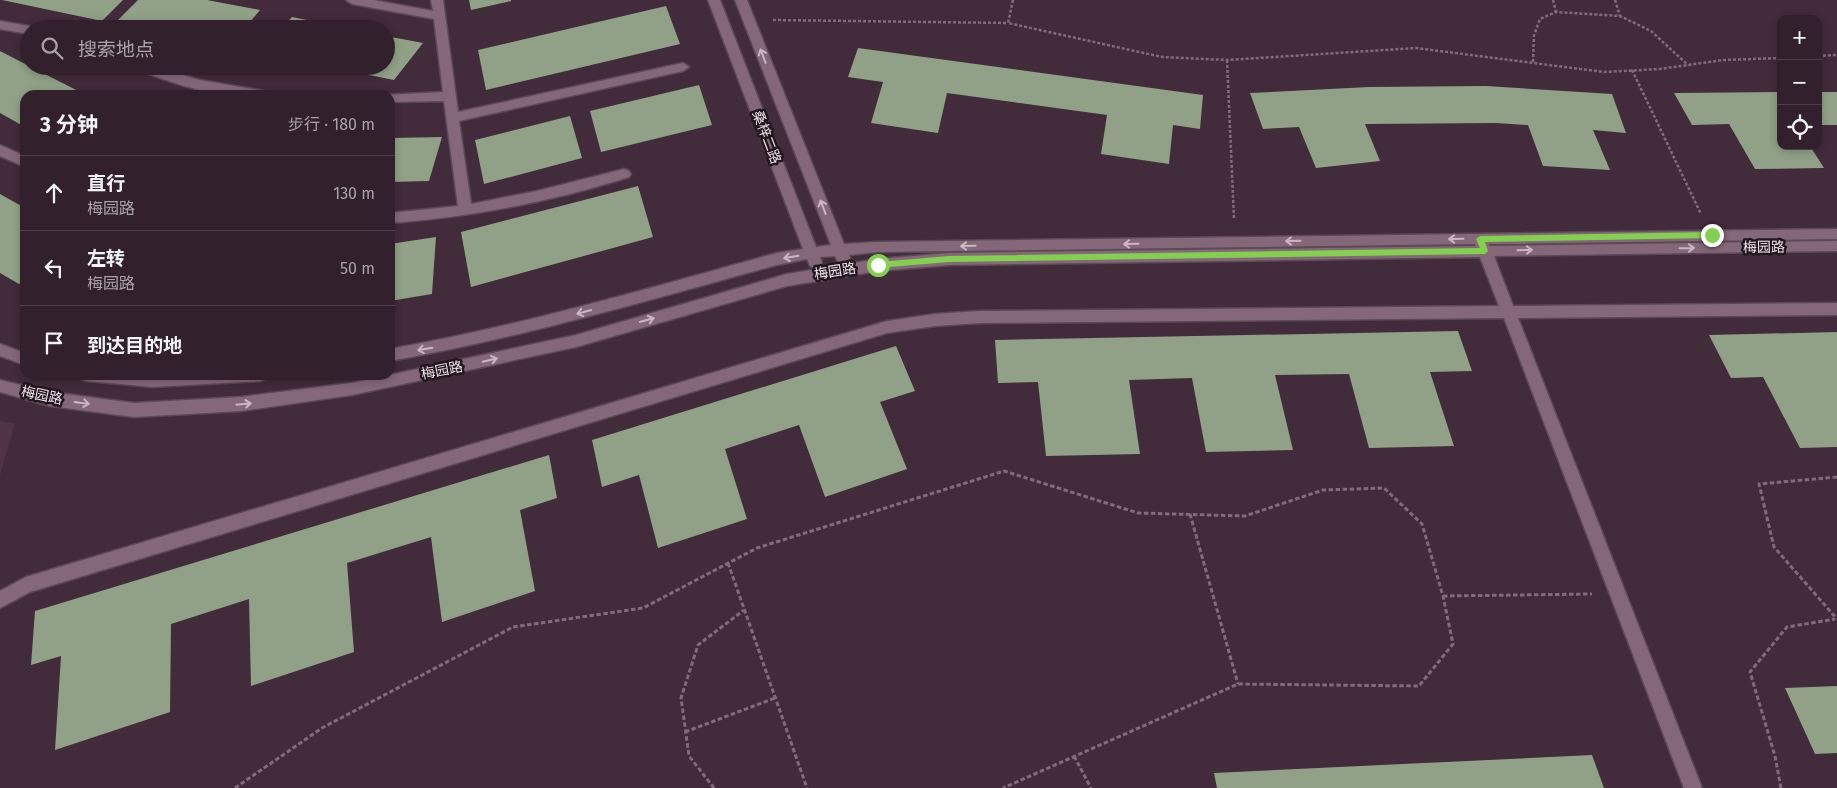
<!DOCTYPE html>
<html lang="zh">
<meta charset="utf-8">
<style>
:root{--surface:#32202c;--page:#3d2d38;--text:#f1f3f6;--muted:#a8a3a9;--line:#4d3e48}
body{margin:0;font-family:"Fira Sans","Noto Sans SC",sans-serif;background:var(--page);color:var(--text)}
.controls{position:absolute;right:15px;top:15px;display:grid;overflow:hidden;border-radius:10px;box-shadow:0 2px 8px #0003}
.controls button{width:45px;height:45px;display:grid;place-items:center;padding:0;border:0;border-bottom:1px solid var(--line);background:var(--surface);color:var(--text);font:25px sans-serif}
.stop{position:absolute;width:15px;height:15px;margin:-11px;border:4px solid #83d04f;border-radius:50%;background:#fff}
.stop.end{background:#83d04f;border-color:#fff;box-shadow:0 1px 5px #0008}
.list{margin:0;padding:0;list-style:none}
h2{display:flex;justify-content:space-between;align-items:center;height:65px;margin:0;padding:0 20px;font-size:21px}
h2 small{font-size:16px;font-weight:400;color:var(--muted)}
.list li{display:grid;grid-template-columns:32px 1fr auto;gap:15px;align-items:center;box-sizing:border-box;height:75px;padding:0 20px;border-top:1px solid var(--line)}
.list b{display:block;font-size:19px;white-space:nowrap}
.list p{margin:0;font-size:16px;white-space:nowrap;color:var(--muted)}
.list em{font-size:16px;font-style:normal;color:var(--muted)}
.icon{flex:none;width:28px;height:28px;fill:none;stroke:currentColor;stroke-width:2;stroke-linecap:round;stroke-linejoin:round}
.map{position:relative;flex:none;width:1837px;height:788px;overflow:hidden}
.search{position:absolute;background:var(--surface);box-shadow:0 2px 8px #0003;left:20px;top:20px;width:375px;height:55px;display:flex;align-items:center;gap:12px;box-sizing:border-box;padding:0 18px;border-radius:28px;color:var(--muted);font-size:19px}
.panel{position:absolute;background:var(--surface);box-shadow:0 2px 8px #0003;left:20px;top:90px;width:375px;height:290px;border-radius:15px}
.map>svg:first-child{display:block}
</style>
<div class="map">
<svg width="1837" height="788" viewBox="0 0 1837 788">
<rect width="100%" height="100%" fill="#422b3a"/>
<path fill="#503446" d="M0 421 15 423 0 475Z"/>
<path fill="#90a187" d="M2 0H123L102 21Z
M138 0H207L260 10 244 29H143L115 23Z
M469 0H511V1L471 10Z
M666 6 680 44 486 90 478 50Z
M292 17 347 28V29H281Z
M386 36 423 43 394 80 329 67 386 66Z
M858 48 1203 95 1200 129 1173 125 1169 164 1101 154 1107 115 947 93 938 133 871 123 883 82 848 77Z
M0 51 29 66 86 95H25V127L0 113Z
M699 85 712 125 601 152 590 111Z
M1486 86 1612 94 1626 133 1593 130 1610 170 1543 166 1528 125 1496 123 1365 124 1380 161 1316 168 1299 127 1263 129 1250 93 1369 87Z
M1781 92V146H1810L1824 168 1755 169 1729 124 1692 125 1674 93Z
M1818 92H1837V125H1818Z
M570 116 582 158 484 184 475 140Z
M442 137 429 181 390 182V138Z
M638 186 653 237 471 287 461 232Z
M0 194 25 208V279L19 284 0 273Z
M436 237 432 294 390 301V244Z
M1458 331 1472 371 1430 372 1454 446 1369 448 1349 374 1275 375 1293 450 1206 452 1192 378 1129 380 1140 454 1046 456 1038 382 998 383 995 340Z
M1837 332V447L1800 448 1763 377 1731 378 1709 335Z
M896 346 915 391 880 402 907 469 825 497 799 425 725 449 747 519 658 548 639 475 602 487 592 440Z
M549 455 557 498 520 510 535 591 442 622 431 537 347 563 354 652 251 686 249 599 171 624 170 712 55 750 61 656 31 665 35 611Z
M1837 686V753L1815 754 1785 688Z
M1592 755 1604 788H1217L1214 773Z"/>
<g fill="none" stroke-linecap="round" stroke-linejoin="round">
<g stroke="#5c4856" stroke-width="3">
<path id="minor" d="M346 0H373L433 11 431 0H443L458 112 683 63 689 67 683 71 459 121 471 204 537 191 624 169 629 171 631 174 629 177C551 202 470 217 390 223V213L458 206 444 101 390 102V95H386L443 92 434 19 352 4Z
M708 0H720L816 247 831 245 735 0H747L844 244 877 242 1837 229V239L1489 244V246L1837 241V251L1494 256 1513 306 1837 303V315L1518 318 1702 788H1684L1504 318 979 323 935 326 887 333 30 592 0 608V591L26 577 887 321 935 314 979 311 1499 306 1480 257 949 265 878 271 787 286 576 347 352 395 241 411 134 417 50 406 0 392V380L50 392 134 403 241 397 352 383 576 335 787 274 878 259 949 253 1476 246 1475 244 877 252 849 255 850 258 848 262 843 264 838 262 835 256 820 257 822 262 820 266 815 268 810 266 807 259 777 265C649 300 521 338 390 361V349C521 326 649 288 777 253L803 249Z
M0 21 29 26 34 29H29V34L0 29Z
M133 66H152L200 80 264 91 270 95C257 95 244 96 232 95 199 93 165 80 135 69Z
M0 145 25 156V167L0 156Z
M0 344 25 353V365L0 356Z
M80 375H267L265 379 260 381 152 387 87 381 82 379Z"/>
</g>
<path stroke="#816d7a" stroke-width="2.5" stroke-dasharray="3 2" stroke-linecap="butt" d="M1013 0 1008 23 1162 57 1227 60 1416 48 1604 72 1660 69 1723 60 1781 58
M1553 0 1556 12
M1615 0 1620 16
M773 20 1008 23
M1818 56 1837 55
M1227 60 1234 219
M1533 62 1534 35 1540 19 1556 12 1620 16 1651 31 1688 65
M1632 70 1701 214"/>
<path stroke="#816d7a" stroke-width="3" stroke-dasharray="4.5 2.5" stroke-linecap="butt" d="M1837 477 1759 484 1774 547 1837 619
M1190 514 1238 684
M728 563 807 788
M1443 596 1592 594
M685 732 775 698
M1074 756 1091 788
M235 788 322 728 513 627 643 608 757 548 1004 471 1138 513 1245 516 1323 490 1384 488 1422 524 1443 596 1453 644 1419 686 1238 684 1003 788
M714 788 689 756 681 698 698 645 744 610
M1781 788 1775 756 1750 672 1787 627 1835 619"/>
<use href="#minor" fill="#846879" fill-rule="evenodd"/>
</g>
<defs><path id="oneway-shaft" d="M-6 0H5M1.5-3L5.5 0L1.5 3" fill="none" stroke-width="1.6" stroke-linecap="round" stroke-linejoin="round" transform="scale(1.25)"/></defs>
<g stroke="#cbb7c3">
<use href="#oneway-shaft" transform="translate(763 56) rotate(-111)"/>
<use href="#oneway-shaft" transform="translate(823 207) rotate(-111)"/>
<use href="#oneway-shaft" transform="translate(1456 239) rotate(179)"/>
<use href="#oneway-shaft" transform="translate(1293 241) rotate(179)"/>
<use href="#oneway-shaft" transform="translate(1131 244) rotate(179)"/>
<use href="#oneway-shaft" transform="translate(968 246) rotate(179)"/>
<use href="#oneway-shaft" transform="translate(1687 248) rotate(-1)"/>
<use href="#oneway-shaft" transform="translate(1525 250) rotate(-1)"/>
<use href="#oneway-shaft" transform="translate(791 257) rotate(171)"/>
<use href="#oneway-shaft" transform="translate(584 312) rotate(165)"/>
<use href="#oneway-shaft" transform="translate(647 320) rotate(-16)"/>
<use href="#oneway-shaft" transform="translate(425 349) rotate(170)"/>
<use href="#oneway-shaft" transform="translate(490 360) rotate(-13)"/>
<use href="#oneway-shaft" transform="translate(82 403) rotate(8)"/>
<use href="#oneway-shaft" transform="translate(244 404) rotate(-6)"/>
</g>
<path fill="#83d04f" d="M1712 232 1716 235 1712 238 1485 242 1488 251 1485 254 949 262 878 268 874 265 878 262 949 256 1480 248 1476 239 1480 236Z"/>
<g text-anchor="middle" stroke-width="5" stroke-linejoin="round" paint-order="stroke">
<g font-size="14" fill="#f1e2eb" stroke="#22171e">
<text transform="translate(767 137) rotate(69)" y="5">桑梓二路</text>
<text transform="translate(1764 247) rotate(-1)" y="5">梅园路</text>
<text transform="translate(835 271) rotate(-9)" y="5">梅园路</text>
<text transform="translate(442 370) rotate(-11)" y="5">梅园路</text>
<text transform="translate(42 395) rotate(12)" y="5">梅园路</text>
</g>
</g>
</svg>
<div class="controls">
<button>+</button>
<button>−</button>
<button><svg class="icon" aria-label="locate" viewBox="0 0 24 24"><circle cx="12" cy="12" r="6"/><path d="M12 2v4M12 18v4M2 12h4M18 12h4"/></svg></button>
</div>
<div class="stop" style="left:878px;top:265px"></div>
<div class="stop end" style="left:1712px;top:235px"></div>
<div class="search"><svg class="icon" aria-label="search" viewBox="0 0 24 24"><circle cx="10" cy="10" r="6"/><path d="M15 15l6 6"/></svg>搜索地点</div>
<section class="panel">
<h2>3 分钟<small>步行 · 180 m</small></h2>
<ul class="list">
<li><svg class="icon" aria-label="ahead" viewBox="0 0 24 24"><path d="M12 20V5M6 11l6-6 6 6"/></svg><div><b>直行</b><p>梅园路</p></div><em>130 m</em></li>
<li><svg class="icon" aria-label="left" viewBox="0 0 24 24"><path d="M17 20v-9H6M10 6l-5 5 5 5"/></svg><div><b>左转</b><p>梅园路</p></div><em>50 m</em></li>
<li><svg class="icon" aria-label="arrive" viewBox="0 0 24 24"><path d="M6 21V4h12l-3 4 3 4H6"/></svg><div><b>到达目的地</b></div></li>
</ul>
</section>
</div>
